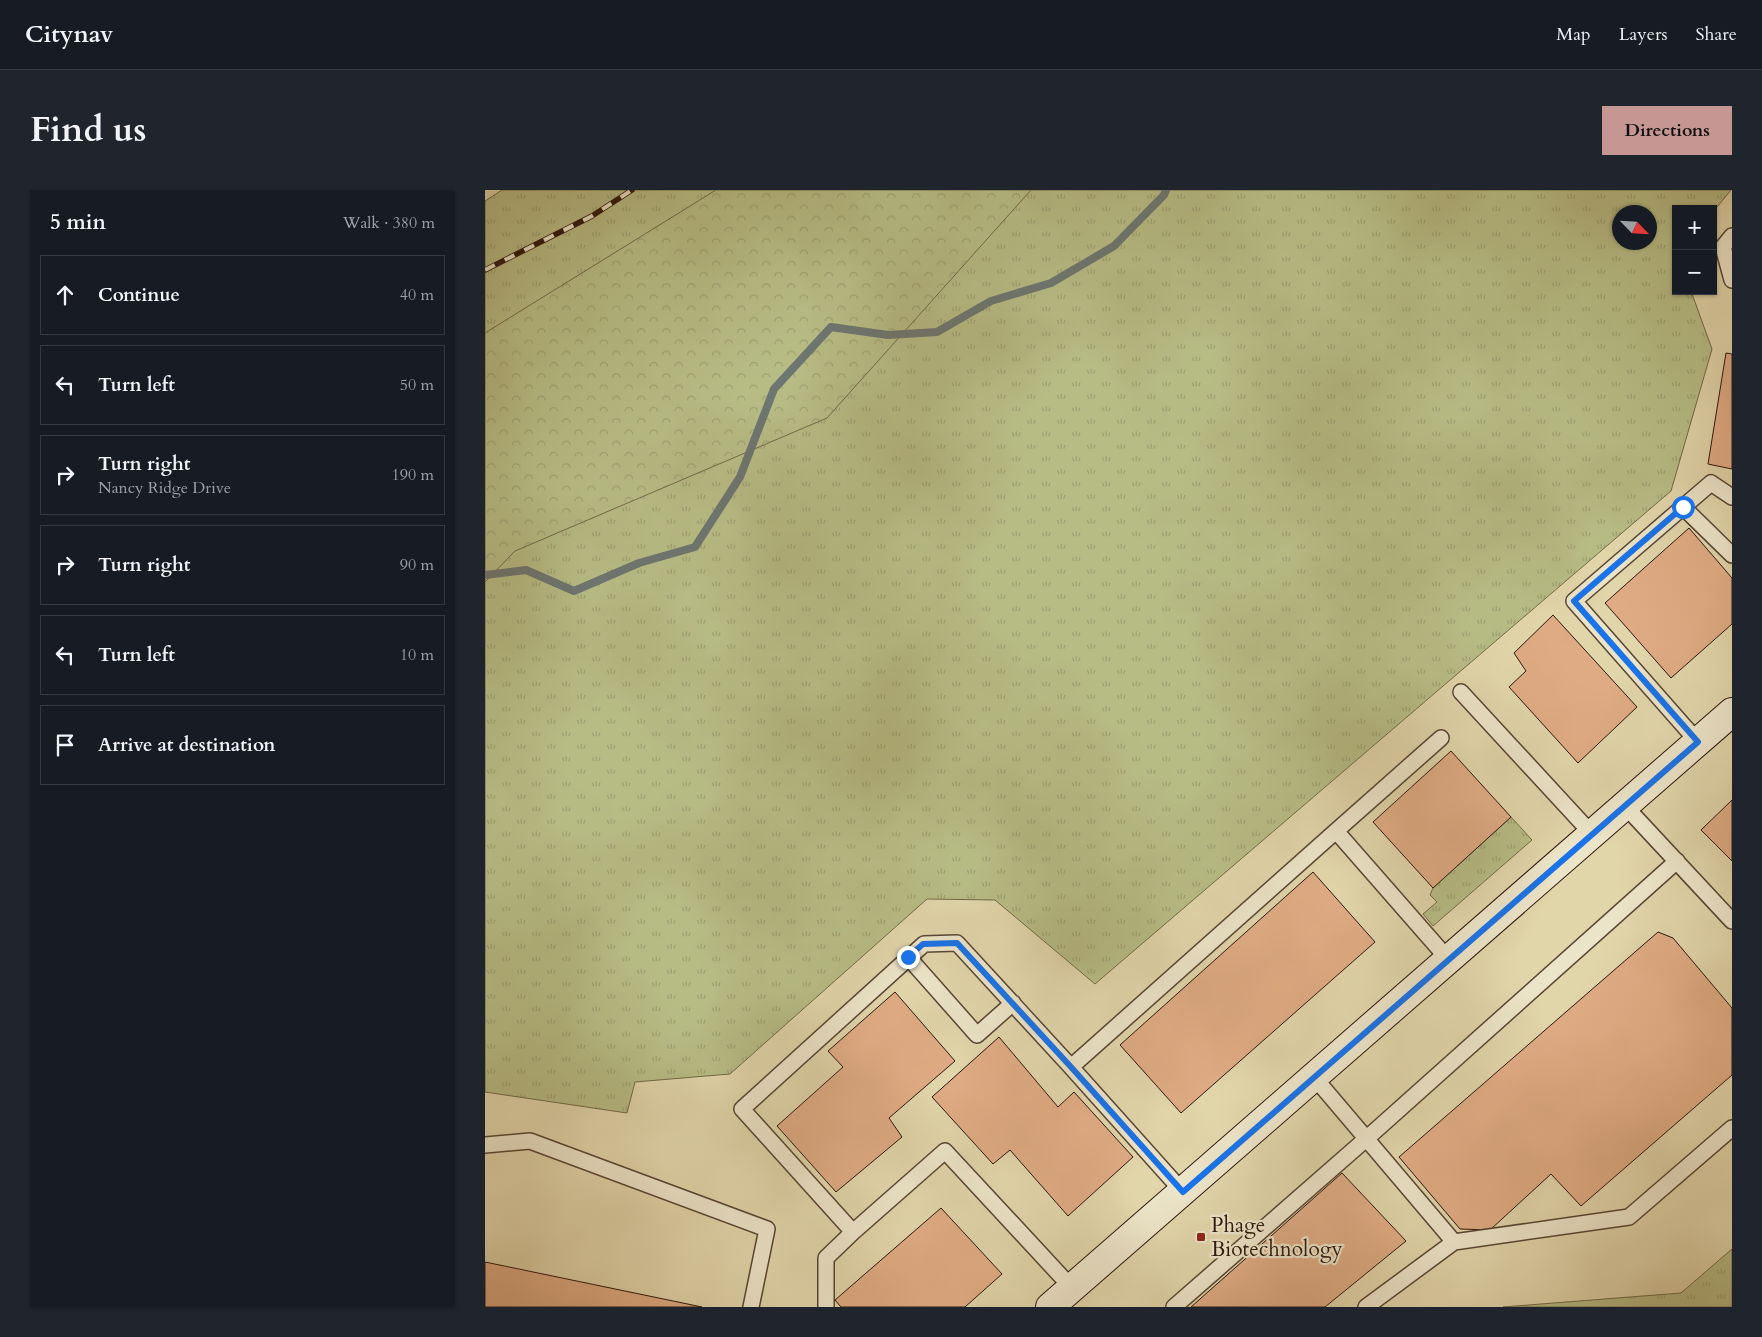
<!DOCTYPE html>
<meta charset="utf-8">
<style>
:root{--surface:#171b24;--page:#20242c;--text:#f1f3f6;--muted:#9ea1a6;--line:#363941;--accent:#c59692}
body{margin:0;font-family:Cardo,serif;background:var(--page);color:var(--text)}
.controls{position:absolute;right:15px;top:15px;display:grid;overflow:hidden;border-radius:0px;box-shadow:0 1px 4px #0004}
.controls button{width:45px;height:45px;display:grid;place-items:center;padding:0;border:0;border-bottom:1px solid var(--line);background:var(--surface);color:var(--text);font:25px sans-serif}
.compass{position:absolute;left:1127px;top:15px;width:45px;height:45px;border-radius:50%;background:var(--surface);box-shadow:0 1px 4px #0004;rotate:115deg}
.stop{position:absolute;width:15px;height:15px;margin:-11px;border:4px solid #1a73e8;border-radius:50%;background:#fff}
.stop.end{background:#1a73e8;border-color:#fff;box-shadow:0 1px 5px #0008}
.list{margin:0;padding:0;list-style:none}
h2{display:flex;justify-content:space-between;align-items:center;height:65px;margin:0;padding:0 20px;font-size:21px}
h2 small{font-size:16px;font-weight:400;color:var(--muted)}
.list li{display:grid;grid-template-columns:32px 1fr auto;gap:15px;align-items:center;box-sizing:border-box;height:80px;margin:0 10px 10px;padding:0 10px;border:1px solid var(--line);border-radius:0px}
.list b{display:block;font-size:19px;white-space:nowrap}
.list p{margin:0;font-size:16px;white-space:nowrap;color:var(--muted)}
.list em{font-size:16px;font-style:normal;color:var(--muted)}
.icon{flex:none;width:28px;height:28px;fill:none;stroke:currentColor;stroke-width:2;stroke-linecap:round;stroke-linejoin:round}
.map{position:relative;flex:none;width:1247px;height:1117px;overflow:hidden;border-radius:0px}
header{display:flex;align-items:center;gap:30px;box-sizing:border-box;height:70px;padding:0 25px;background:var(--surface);border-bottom:1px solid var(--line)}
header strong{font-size:24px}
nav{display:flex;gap:28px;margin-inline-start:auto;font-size:18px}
.intro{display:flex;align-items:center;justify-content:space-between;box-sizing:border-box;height:120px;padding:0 30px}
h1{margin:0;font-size:35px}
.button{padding:12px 22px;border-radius:0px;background:var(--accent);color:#111;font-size:18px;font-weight:700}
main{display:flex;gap:30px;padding:0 30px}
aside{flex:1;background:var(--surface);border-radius:0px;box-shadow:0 1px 4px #0004}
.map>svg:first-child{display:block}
</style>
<header>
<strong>Citynav</strong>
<nav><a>Map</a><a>Layers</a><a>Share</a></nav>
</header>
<div class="intro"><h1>Find us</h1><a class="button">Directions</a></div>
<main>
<aside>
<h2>5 min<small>Walk · 380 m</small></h2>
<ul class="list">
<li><svg class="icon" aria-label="ahead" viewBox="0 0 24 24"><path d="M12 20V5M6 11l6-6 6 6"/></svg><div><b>Continue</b></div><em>40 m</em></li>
<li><svg class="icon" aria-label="left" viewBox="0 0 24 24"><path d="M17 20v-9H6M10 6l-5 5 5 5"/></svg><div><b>Turn left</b></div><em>50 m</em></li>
<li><svg class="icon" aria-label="right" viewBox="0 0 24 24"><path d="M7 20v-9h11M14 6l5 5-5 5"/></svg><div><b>Turn right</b><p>Nancy Ridge Drive</p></div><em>190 m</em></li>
<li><svg class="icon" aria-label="right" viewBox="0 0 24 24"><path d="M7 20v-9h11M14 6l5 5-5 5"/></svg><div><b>Turn right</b></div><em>90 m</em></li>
<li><svg class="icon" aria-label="left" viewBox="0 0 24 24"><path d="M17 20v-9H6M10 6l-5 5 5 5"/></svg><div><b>Turn left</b></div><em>10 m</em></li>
<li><svg class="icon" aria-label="arrive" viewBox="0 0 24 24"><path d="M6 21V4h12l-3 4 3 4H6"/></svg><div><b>Arrive at destination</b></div></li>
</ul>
</aside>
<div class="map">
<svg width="1247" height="1117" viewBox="0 0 1247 1117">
<defs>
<pattern id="grass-tufts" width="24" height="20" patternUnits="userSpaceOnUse" patternTransform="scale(1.25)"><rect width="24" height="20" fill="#b7bc85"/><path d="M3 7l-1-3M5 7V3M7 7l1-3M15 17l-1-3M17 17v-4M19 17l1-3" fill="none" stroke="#9ea172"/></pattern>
<pattern id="forest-crowns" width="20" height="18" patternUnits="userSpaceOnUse" patternTransform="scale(1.25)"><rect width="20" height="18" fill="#b7bc85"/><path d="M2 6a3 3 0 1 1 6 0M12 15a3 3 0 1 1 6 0" fill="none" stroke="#9ea172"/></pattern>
</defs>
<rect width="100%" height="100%" fill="#e1d5aa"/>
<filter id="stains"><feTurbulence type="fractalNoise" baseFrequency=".004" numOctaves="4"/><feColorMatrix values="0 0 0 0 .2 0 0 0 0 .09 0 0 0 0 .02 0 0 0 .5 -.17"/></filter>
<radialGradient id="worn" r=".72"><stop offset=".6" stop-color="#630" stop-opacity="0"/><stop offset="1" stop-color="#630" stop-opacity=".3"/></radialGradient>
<path fill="url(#grass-tufts)" stroke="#726948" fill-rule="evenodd" d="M17 0H1246L1228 22V19H1191V101H1206L1227 159 1186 301 610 794 510 710 442 709 245 884 150 892 142 923 0 902V11ZM1134 22H1164V52H1134Z
M1026 627 1047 650 948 736 938 724 952 712 945 705 948 698Z
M1247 1059V1117H1018L1196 1103Z"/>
<path fill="url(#forest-crowns)" stroke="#726948" d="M231 0H546L342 228 30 361 0 392V143Z"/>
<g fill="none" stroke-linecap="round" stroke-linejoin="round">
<path stroke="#6d7671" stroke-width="8" d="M0 385 41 380 89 401 154 373 210 357 255 287 289 199 346 137 403 145 452 142 506 111 566 93 629 56 679 5 681 0"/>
</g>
<path fill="#dfab84" stroke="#2c160c" d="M1241 163 1247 164V279L1223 274Z
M1204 338 1247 388V434L1186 488 1120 413Z
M1068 425 1152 517 1093 573 1024 497 1041 481 1029 463Z
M966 561 1026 627 948 698 888 632Z
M1247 610V671L1216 640Z
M828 682 890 752 696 923 635 855Z
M1173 742 1188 748 1247 818V885L1096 1016 1066 984 1005 1040 975 1039 914 967Z
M410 802 470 871 404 928 417 947 351 1002 292 936 358 877 343 861Z
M514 847 573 917 589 902 648 967 583 1026 525 960 508 974 447 907Z
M857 983 921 1051 840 1117H706Z
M456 1018 517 1084 480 1117H356L350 1110Z
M0 1072 217 1117H0Z"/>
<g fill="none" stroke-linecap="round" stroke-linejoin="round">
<g stroke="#594634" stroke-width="18">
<path id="lane" d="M1247 46 1238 57 1247 90
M1198 317 1247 365
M976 502 1107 644
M1213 552 1089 411 1226 293 1247 307
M1140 616 1247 731
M851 641 956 548
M423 767 492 845 528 813
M586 877 472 753 439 754 257 919 368 1042 460 961 587 1098
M829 887 969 1052 1144 1027 1247 938
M0 955 45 951 282 1039 266 1117
M698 1002 586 877 851 641 963 769
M341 1117V1068L368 1042
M689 1117 881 949 1192 671
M881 1117 969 1052"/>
</g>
<g stroke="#2c160c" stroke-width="30">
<path id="secondary" d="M565 1117 1247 522"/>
</g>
<use href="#lane" stroke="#ece4c8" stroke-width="15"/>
<use href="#secondary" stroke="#ece4c8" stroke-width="28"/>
<g stroke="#2c160c" stroke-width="5.5">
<path id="rail" d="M0 80 107 26 147 0"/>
</g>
<use href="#rail" stroke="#ece4c8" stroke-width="4" stroke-dasharray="11" stroke-linecap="butt"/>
</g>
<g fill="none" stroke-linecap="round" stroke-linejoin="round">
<path stroke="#1a73e8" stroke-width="6" d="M423 767 438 754 472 753 586 877 698 1002 1213 552 1089 411 1198 317"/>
</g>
<rect fill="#8f2418" stroke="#ece4c8" stroke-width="2" x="711" y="1042" width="10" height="10" rx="2.5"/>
<g text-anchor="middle" stroke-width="4.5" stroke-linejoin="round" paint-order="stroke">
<g font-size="21" fill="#2c160c" stroke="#ece4c8" text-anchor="start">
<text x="726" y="1042">Phage<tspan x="726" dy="24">Biotechnology</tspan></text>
</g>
</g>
<rect width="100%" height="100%" filter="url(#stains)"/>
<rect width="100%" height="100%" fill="url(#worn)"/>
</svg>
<div class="controls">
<button>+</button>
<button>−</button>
</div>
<svg class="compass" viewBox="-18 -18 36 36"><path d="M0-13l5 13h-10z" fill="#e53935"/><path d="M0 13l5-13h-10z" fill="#9ea1a6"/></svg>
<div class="stop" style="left:1198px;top:317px"></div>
<div class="stop end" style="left:423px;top:767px"></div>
</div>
</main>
